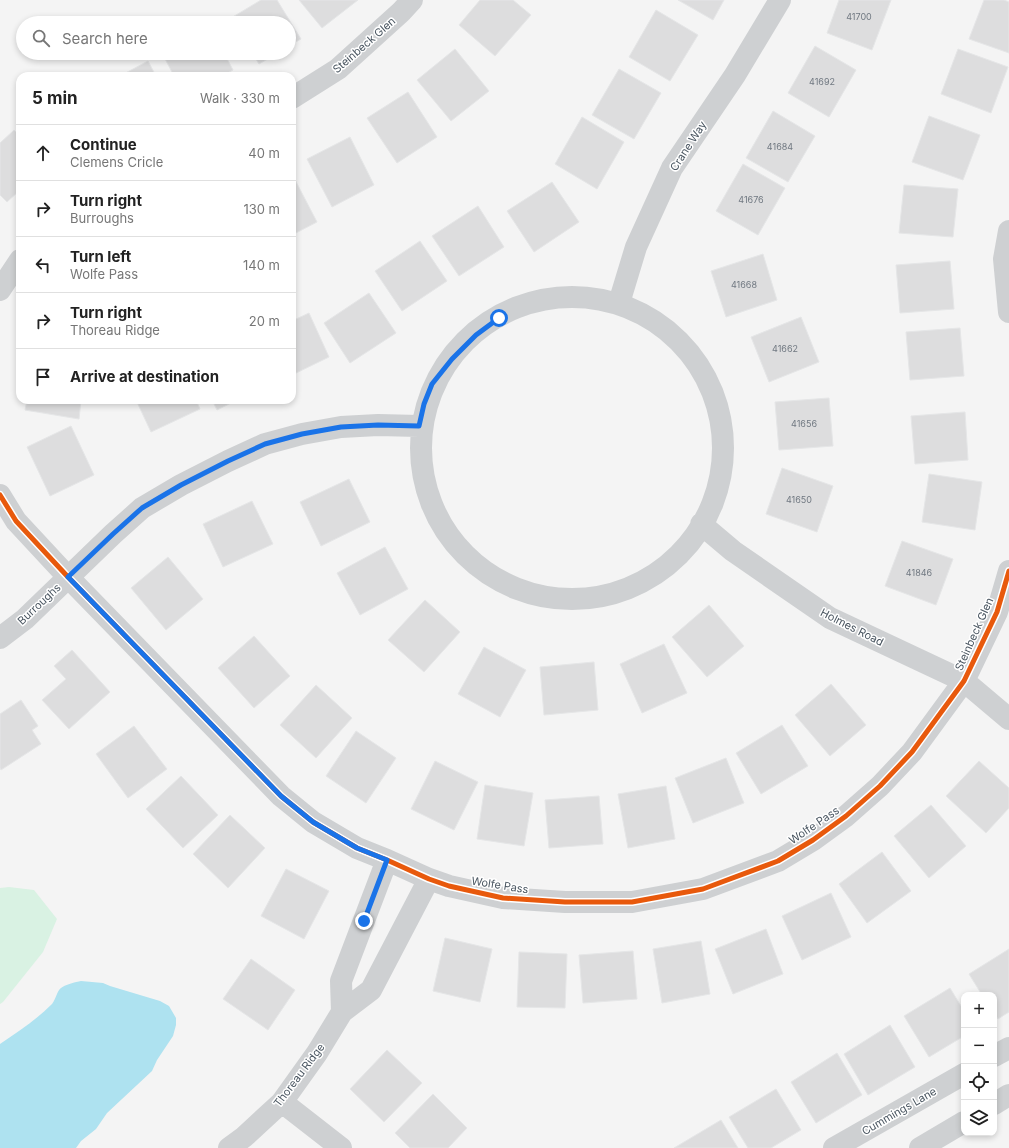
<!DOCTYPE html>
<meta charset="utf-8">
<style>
:root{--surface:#fff;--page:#f6f6f6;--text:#222;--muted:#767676;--line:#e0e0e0}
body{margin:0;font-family:Inter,sans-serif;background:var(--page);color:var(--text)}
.controls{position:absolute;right:12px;bottom:12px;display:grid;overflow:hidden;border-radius:8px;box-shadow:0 2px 6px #0003}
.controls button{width:36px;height:36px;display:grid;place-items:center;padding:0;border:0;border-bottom:1px solid var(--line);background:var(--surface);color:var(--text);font:20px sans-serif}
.stop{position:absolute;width:12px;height:12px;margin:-9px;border:3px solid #1a73e8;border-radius:50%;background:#fff}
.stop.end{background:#1a73e8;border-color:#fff;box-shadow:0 1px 4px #0008}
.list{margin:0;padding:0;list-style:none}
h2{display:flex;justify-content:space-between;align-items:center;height:52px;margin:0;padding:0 16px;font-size:17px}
h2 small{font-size:13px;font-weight:400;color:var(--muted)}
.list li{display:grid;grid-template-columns:26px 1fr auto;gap:12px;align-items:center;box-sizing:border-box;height:56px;padding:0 16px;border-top:1px solid var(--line)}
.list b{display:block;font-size:15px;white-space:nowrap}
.list p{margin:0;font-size:13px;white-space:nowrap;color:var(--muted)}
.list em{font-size:13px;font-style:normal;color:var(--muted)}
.icon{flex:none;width:22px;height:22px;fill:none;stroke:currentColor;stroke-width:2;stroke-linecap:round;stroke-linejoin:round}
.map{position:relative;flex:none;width:1009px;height:1148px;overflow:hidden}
.search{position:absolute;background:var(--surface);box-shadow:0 2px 6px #0003;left:16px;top:16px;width:280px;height:44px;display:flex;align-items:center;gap:10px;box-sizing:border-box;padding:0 14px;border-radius:22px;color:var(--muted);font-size:15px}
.panel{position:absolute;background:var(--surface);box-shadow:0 2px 6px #0003;left:16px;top:72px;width:280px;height:332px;border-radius:12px}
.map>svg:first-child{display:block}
</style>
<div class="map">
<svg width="1009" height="1148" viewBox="0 0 1009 1148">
<rect width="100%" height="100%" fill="#f4f4f4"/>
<path fill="#d9f2e3" d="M9 887 34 890 57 919 43 952 3 1002 0 1004V888Z"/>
<path fill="#aee2f0" d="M81 981 103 983 110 986 160 1001 169 1006 176 1018V1025L173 1036 157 1060 152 1071 107 1113 96 1129 81 1141 76 1148H0V1044C18 1032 36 1020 52 1004 56 999 57 991 61 988 64 985 76 982 81 981Z"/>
<path fill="#ddddde" stroke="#e5e6e7" d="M261 0H277L301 39 289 46V23H234L231 18Z
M299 0H358L322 28Z
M480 0H513L531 15 495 56 459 25Z
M678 0H724L713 20Z
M839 0H891L872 50 827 33Z
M984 0H1004L1009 2V53L969 39Z
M656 10 698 35 670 81 629 57Z
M815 46 856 70 829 117 788 93Z
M455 49 489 91 451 121 417 80Z
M958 49 1008 67 991 113 941 94Z
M162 53H224L233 70 222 76H174Z
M252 53H278L259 64Z
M148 61 156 76H120Z
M619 69 661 93 634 139 592 115Z
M408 92 437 137 397 163 367 118Z
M773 111 815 136 788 182 746 158Z
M929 116 980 135 963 180 912 162Z
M582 117 624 142 597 189 555 164Z
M14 130 20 136V190L7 202 0 195V143Z
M350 137 374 185 332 207 307 159Z
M743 164 785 188 758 235 716 211Z
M292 174 317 222 292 235Z
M552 182 579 222 534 252 507 211Z
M904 185 958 189 953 237 899 233Z
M478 206 504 247 459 276 432 236Z
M420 241 447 281 402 311 375 271Z
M763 254 777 300 726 317 711 271Z
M950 261 954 309 900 313 896 265Z
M369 293 396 333 350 363 324 323Z
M309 313 329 357 292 375V321Z
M801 317 819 362 769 382 751 337Z
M960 328 964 376 910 380 906 332Z
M829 398 833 446 779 450 775 402Z
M27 400H81L79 419 25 410Z
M136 400H196L200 409 151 432Z
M212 400H237L217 410Z
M965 412 968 460 915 464 911 416Z
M71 426 94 475 50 496 27 447Z
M782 468 833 486 817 532 766 514Z
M929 474 982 482 975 530 922 522Z
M349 479 370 522 321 546 300 502Z
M252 501 273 544 223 567 203 524Z
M902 541 953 559 936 605 885 586Z
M385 547 408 589 360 615 337 573Z
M168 557 203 599 166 630 131 588Z
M425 600 460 632 424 672 388 640Z
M709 605 744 646 707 677 672 637Z
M254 636 290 676 254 708 218 668Z
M664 644 687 693 642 713 620 664Z
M484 647 526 670 500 717 458 694Z
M72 650 110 692 69 729 42 700 66 679 54 666Z
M594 662 598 710 544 715 540 667Z
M831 684 866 725 830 756 795 715Z
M316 685 352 718 316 758 280 725Z
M21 700 38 726 32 730 41 744 1 770 0 768V714Z
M782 725 808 766 761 794 736 753Z
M134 726 167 769 128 798 96 754Z
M356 731 396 758 366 803 326 776Z
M726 758 744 803 693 823 675 778Z
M435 761 478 782 454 830 411 809Z
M979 761 1009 788V808L986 833 946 796Z
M181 776 218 815 183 848 146 809Z
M485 785 533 793 524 846 477 839Z
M666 786 675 839 628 848 618 794Z
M599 796 603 844 549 848 545 800Z
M931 805 966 846 929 878 894 836Z
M230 815 265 848 228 888 193 854Z
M882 852 911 891 867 923 839 884Z
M286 869 329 891 304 939 261 916Z
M831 893 851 937 802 960 782 916Z
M766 929 783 974 733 994 715 949Z
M445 938 492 949 480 1002 433 991Z
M701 941 710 994 662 1003 653 949Z
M1009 949V1012L998 1019 994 1013V995H982L969 974Z
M633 951 637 999 583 1003 579 955Z
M519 952 567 954 565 1008 517 1007Z
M251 959 295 990 268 1030 223 999Z
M950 988 964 1011V1036L929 1057 904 1016Z
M890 1025 915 1067 868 1095 844 1054Z
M387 1050 422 1083 384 1122 350 1089Z
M837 1053 862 1095 816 1123 791 1082Z
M776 1089 801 1130 771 1148H748L729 1117Z
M433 1094 467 1128 448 1148H410L395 1133Z
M721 1120 738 1148H674Z"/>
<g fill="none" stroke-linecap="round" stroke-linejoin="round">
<path stroke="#ced0d2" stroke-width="22" d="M292 98 338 69 401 12 412 0
M1009 231 1004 259 1009 312
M0 290 20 260
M421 448a151 151 0 1 1 302 0a151 151 0 1 1-302 0Z
M619 303 636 247 672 168 735 75 780 0
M0 495 16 521 68 577 281 796 313 822 357 848 387 860 429 879 449 886 503 898 565 902H632L703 889 778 861 813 840 846 816 880 786 912 752 964 681 997 612 1009 571
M701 524 733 551 830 618 964 681 1009 719
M0 638 25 619 113 534 142 508 181 485 228 461 265 444 302 434 341 427 378 425 419 426
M342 1012 341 981 387 860
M994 1056 1009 1048
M282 1102 341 1148
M994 1104 1009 1095
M229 1148 244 1137 282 1102 317 1053 342 1012 371 990 429 879
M834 1148 964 1074
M920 1148 964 1122"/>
<g stroke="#fff" stroke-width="8">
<path id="cycleway" d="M0 495 16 521 68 577 281 796 313 822 357 848 387 860 429 879 449 886 503 898 565 902H632L703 889 778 861 813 840 846 816 880 786 912 752 964 681 997 612 1009 571"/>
</g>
<use href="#cycleway" stroke="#e8590c" stroke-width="5"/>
</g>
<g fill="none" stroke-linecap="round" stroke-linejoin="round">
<path stroke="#1a73e8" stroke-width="5" d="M364 921 387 860 357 848 313 822 281 796 68 577 113 534 142 508 181 485 228 461 265 444 302 434 341 427 378 425 419 426 424 404 432 384 452 359 476 335 499 318"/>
</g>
<g text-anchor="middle" stroke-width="3" stroke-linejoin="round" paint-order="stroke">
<g font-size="9" fill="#707881">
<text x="859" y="20">41700</text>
<text x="822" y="85">41692</text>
<text x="780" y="150">41684</text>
<text x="751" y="203">41676</text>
<text x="744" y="288">41668</text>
<text x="785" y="352">41662</text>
<text x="804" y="427">41656</text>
<text x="799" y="503">41650</text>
<text x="919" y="576">41846</text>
</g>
<g font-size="11" fill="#4a5661" stroke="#fff">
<text transform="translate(364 45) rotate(-41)" y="4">Steinbeck Glen</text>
<text transform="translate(688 146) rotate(-57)" y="4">Crane Way</text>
<text transform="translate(39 604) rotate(-43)" y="4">Burroughs</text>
<text transform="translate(852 627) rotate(27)" y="4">Holmes Road</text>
<text transform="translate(974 634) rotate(-66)" y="4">Steinbeck Glen</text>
<text transform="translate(814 825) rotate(-34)" y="4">Wolfe Pass</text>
<text transform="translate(500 885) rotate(9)" y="4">Wolfe Pass</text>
<text transform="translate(299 1075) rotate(-53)" y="4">Thoreau Ridge</text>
<text transform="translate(899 1111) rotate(-30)" y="4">Cummings Lane</text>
</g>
</g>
</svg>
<div class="controls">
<button>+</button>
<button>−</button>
<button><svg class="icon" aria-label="locate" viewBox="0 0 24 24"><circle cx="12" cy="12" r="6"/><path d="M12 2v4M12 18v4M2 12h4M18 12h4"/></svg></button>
<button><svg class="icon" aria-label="layers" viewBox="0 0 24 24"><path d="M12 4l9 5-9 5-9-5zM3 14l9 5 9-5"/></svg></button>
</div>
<div class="stop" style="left:499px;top:318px"></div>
<div class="stop end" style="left:364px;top:921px"></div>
<div class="search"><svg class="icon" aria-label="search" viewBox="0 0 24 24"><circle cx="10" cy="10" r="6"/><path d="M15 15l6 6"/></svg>Search here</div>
<section class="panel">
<h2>5 min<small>Walk · 330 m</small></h2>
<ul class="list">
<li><svg class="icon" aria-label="ahead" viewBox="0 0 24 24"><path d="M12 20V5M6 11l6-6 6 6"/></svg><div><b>Continue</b><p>Clemens Cricle</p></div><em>40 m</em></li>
<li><svg class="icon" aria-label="right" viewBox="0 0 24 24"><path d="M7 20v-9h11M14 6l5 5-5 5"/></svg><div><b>Turn right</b><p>Burroughs</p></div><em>130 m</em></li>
<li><svg class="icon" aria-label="left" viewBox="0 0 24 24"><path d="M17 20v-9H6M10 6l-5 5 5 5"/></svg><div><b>Turn left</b><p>Wolfe Pass</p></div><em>140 m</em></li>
<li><svg class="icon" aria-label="right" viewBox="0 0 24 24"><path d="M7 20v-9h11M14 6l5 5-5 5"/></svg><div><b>Turn right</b><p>Thoreau Ridge</p></div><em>20 m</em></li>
<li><svg class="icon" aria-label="arrive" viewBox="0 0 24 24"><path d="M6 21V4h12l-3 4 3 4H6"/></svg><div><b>Arrive at destination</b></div></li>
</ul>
</section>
</div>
